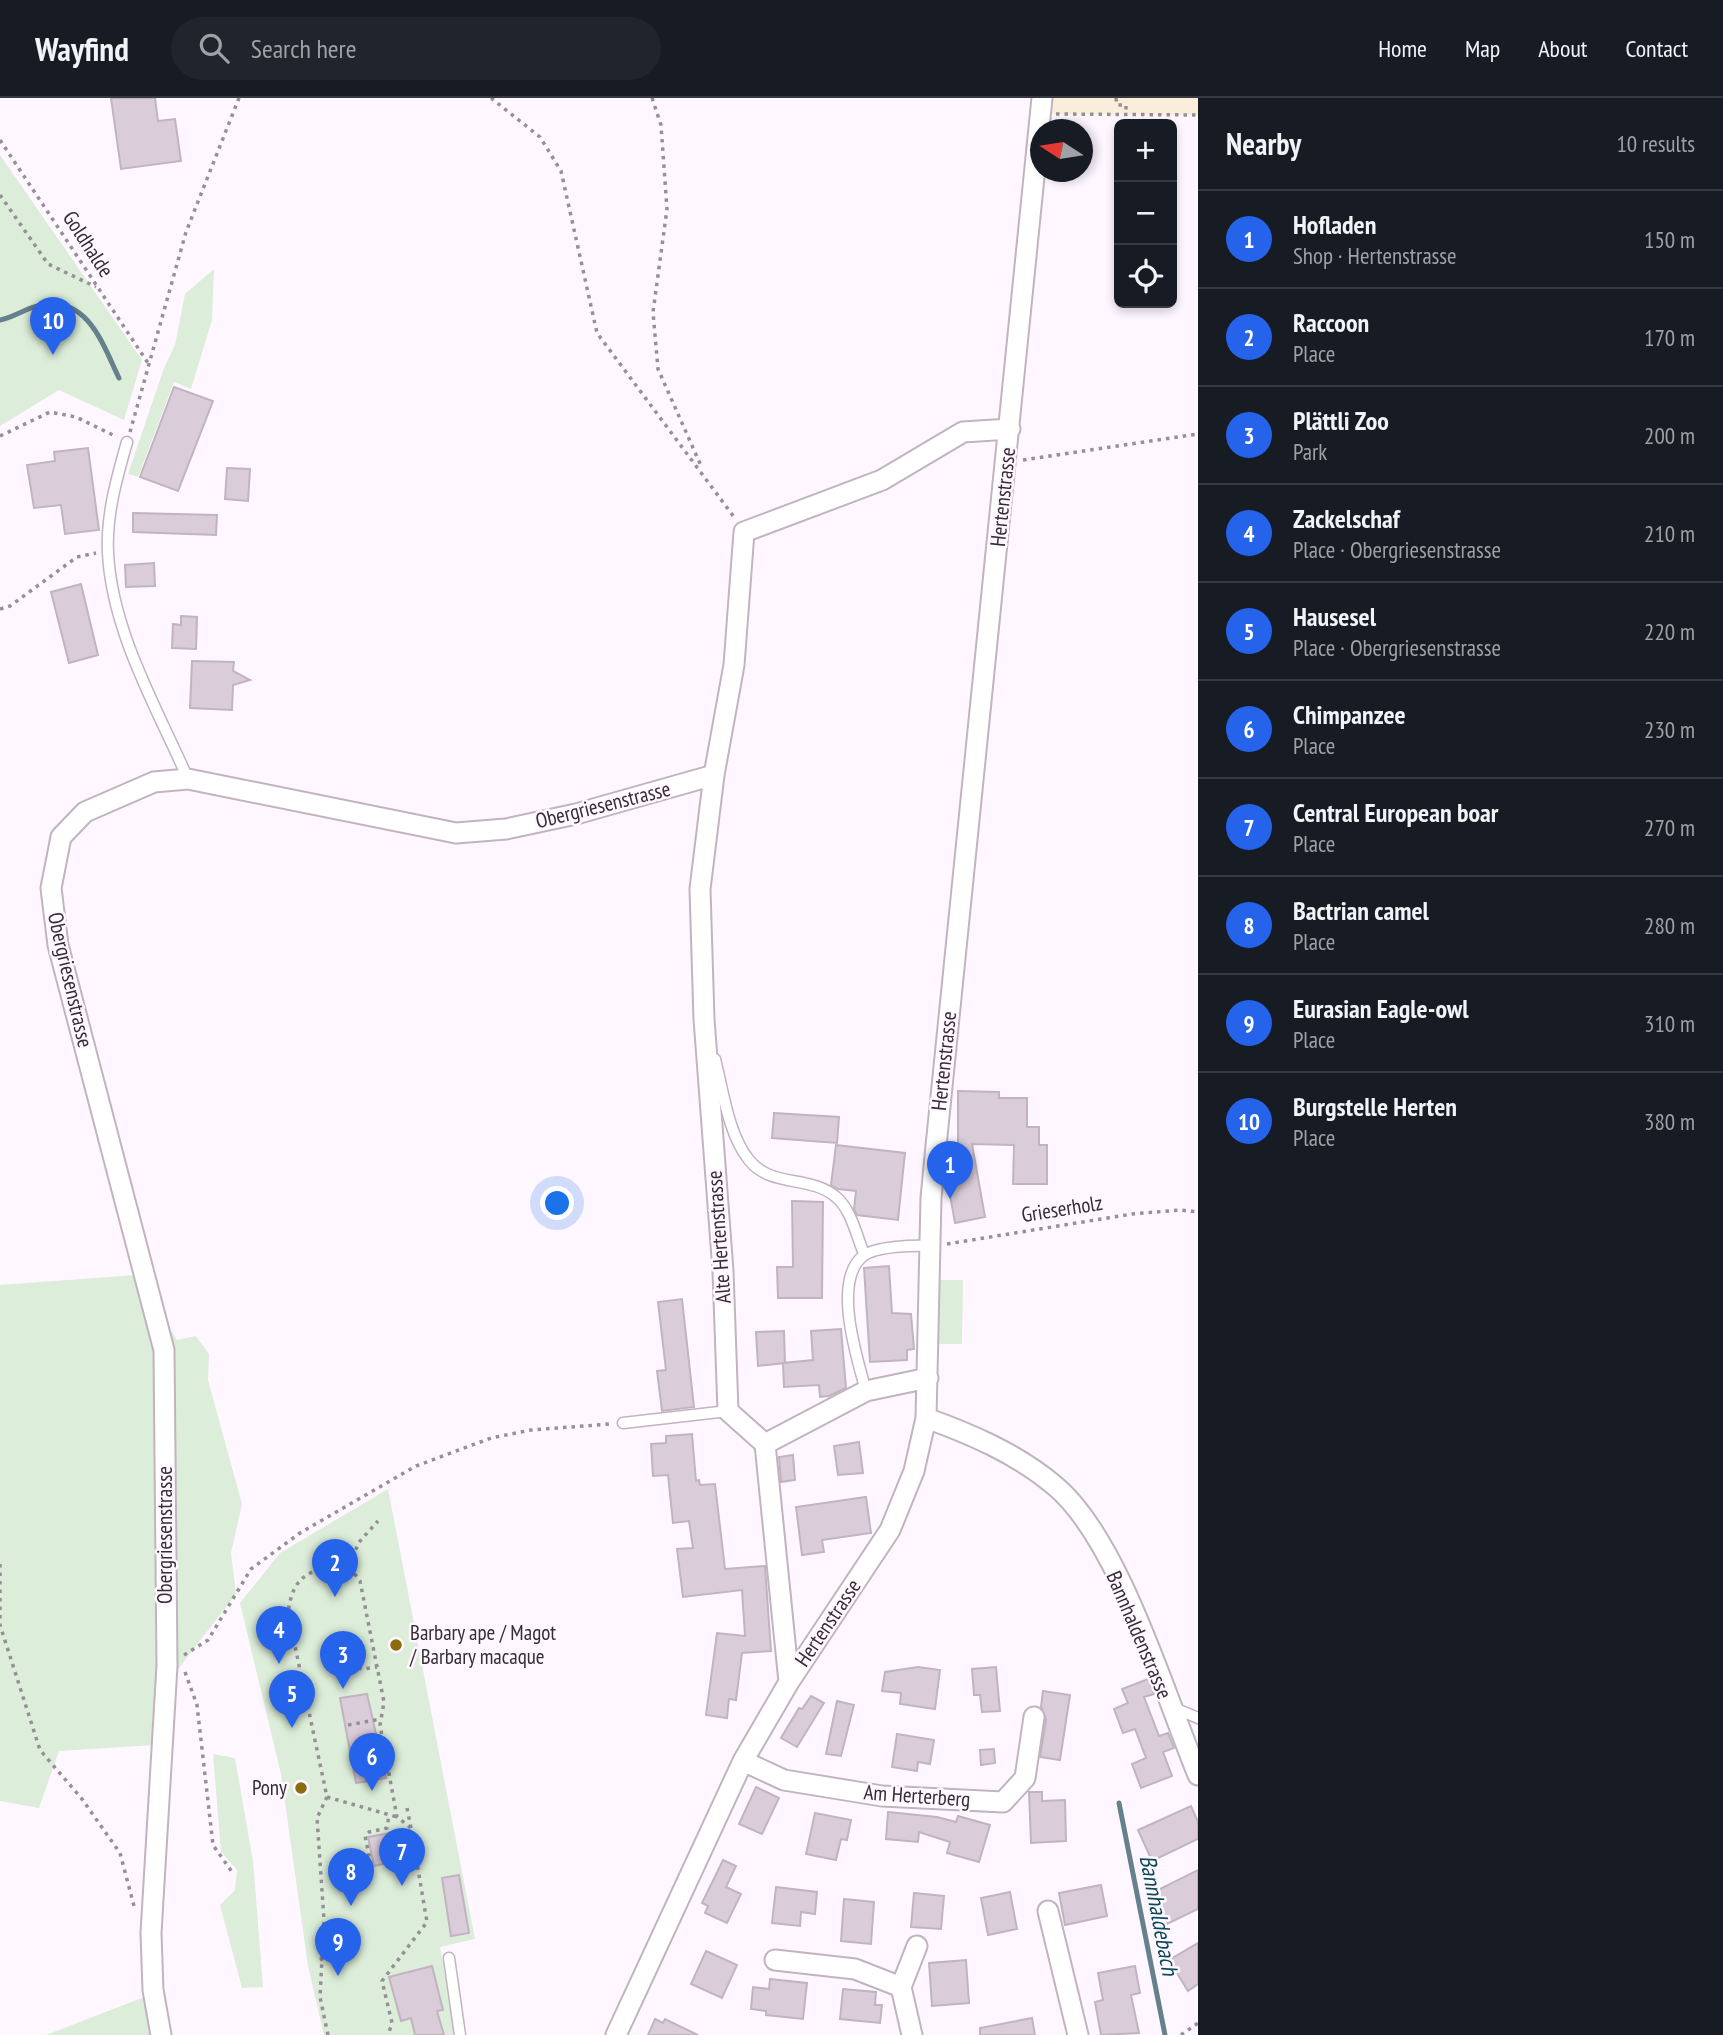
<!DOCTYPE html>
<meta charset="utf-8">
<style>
:root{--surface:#171b24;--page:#20242c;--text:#f1f3f6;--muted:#9ea1a6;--line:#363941;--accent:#2563eb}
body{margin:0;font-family:"PT Sans Narrow",sans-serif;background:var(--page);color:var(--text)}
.controls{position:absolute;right:21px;top:21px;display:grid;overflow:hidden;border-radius:10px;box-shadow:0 4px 10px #0003}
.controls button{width:63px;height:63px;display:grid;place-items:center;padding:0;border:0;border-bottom:2px solid var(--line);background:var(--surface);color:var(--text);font:35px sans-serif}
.compass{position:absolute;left:1030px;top:21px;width:63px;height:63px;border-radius:50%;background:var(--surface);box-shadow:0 4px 10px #0003;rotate:282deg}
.you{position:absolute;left:558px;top:1106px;width:24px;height:24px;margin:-18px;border:5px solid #fff;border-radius:50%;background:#1a73e8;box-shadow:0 0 0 10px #1a73e833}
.badge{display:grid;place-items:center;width:46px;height:46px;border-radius:50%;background:var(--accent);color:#fff;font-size:23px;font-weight:700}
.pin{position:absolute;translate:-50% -58px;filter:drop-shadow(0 2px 4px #0008)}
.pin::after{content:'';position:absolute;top:37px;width:24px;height:21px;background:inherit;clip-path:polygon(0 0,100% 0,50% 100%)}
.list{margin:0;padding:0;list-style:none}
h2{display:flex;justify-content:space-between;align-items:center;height:91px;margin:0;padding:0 28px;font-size:30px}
h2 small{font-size:23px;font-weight:400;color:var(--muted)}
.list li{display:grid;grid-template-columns:46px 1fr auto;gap:21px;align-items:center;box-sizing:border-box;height:98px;padding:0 28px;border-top:2px solid var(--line)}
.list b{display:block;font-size:26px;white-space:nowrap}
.list p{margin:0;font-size:23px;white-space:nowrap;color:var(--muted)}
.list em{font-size:23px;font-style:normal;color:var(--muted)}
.icon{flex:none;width:38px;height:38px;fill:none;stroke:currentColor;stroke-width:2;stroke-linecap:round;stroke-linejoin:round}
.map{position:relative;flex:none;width:1198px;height:1937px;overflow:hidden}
header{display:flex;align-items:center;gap:42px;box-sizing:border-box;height:98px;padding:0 35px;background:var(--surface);border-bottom:2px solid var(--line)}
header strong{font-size:33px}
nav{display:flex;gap:38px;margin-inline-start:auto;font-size:24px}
.search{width:490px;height:63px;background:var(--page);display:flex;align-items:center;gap:18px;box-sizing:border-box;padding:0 24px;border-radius:38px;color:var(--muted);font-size:26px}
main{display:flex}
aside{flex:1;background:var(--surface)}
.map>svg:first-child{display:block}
</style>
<header>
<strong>Wayfind</strong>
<div class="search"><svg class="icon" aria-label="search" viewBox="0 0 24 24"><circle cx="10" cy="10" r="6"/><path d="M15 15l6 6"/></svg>Search here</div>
<nav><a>Home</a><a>Map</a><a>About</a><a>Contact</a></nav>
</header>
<main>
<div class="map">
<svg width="1198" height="1937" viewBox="0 0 1198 1937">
<rect width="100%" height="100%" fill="#fff7ff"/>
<path fill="#faeeda" d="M1042 0H1198V17L1040 16Z"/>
<path fill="#dcedd9" d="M0 57 142 262 124 322 59 292 0 328Z
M214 171 212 222 191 291 174 284 138 379 128 376 164 270 175 247 185 196Z
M136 1177 177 1242 196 1238 209 1256 208 1282 242 1406 231 1455 236 1496 159 1596 154 1647 59 1653 39 1710 0 1703V1187Z
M939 1182H963L962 1246H938Z
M388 1391 475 1841 440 1849 455 1937H324L308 1868 281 1676 240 1505 280 1455Z
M213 1656 235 1660 253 1763 263 1889 242 1890 220 1807 235 1792 237 1772 221 1754Z
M147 1898 154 1937H46Z"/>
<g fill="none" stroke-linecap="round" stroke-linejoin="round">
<path stroke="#65818d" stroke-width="5" d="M0 222C15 219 27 209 42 207 88 198 103 247 119 280
M1119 1705 1165 1937"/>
</g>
<path fill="#daccd9" stroke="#c1b4c0" stroke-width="2" d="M111 0H155L158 23 175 21 181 63 121 71Z
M174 289 213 303 178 393 140 379Z
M88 350 99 432 65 436 61 407 34 410 27 367 55 363 54 354Z
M227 370 250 371 248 403 225 401Z
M133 415 217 417 216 437 133 434Z
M154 465 155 488 126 489 125 467Z
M81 486 98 557 69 565 51 494Z
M181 518 197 519 196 551 172 550 173 526 181 527Z
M192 563 234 564 233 573 250 582 233 587 232 612 190 610Z
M958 993 999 994V1000H1027V1029H1039V1047H1047V1086H1013L1014 1047 972 1046 985 1119 955 1125 946 1074 948 1053 958 1052Z
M774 1015 839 1019 837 1045 772 1040Z
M836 1047 905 1055 898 1122 857 1117 854 1111 856 1093 838 1091 831 1087Z
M792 1103 823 1104 822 1200H778L777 1169H793Z
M889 1168 892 1215 911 1216 914 1251 907 1252V1262L870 1264 864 1170Z
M682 1201 694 1309 662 1313 657 1273 666 1272 658 1204Z
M841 1231 846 1290 829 1298 820 1299 819 1287 784 1289 783 1265 813 1262 811 1233Z
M784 1233 785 1265 758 1268 756 1234Z
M692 1336 696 1383 699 1382 700 1387 715 1386 725 1471 765 1468 771 1553 742 1555 736 1602 729 1601 727 1620 706 1617 717 1535 745 1538 742 1492 683 1499 677 1451 693 1450 689 1423 673 1425 668 1377 653 1378 651 1346 666 1345V1338Z
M859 1344 863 1375 838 1377 834 1348Z
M793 1357 795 1382 781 1384 779 1359Z
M866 1399 871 1435 822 1442 824 1454 802 1457 796 1409Z
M918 1569 940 1572 935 1611 900 1606 901 1595 882 1593 885 1574Z
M996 1569 1000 1613 982 1614 980 1597H974L972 1571Z
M1148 1581 1154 1596 1144 1599 1159 1638 1168 1635 1174 1650 1163 1654 1172 1678 1141 1690 1132 1666 1146 1660 1135 1631 1123 1635 1114 1611 1128 1605 1122 1591Z
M1043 1593 1070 1597 1060 1662 1040 1659 1046 1621 1041 1609Z
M367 1596 386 1680 356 1685 340 1600Z
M811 1598 824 1605 797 1649 781 1640 799 1610 802 1611Z
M837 1603 854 1607 841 1658 826 1656Z
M897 1636 934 1642 930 1666 918 1664 917 1673 892 1669Z
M994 1651 995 1665 981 1667 980 1652Z
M756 1689 779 1700 762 1736 739 1726Z
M1029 1694H1042V1703L1065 1702 1066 1743 1031 1745Z
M1191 1708 1198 1724V1741L1152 1763 1138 1732Z
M888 1714 937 1719 956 1724 958 1718 990 1727 979 1764 947 1755 950 1744 919 1734 918 1744 886 1741Z
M815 1715 851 1722 847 1742 841 1741 836 1762 806 1756Z
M400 1733 405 1761 374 1768 368 1739Z
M723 1762 736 1768 726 1789 741 1796 727 1825 705 1815 708 1808 702 1805Z
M1198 1772V1811L1163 1828 1148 1797Z
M459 1777 469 1835 451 1838 442 1780Z
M1101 1787 1107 1818 1065 1827 1059 1795Z
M776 1789 817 1794 815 1816 801 1814 800 1828 772 1825Z
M1010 1794 1017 1831 988 1837 981 1800Z
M914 1795 944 1798 941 1831 911 1829Z
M844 1801 874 1804 871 1846 841 1843Z
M1198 1845V1886L1188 1893 1169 1862Z
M706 1853 737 1867 722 1900 691 1886Z
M966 1862 969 1905 932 1908 929 1865Z
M432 1868 443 1912 437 1913 444 1937H415L411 1920 401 1923 389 1879Z
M1135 1868 1140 1895 1131 1897 1139 1935 1101 1937 1095 1904 1103 1902 1098 1875Z
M770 1881 807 1885 803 1921 766 1917V1913L751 1911 753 1889 769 1891Z
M843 1891 876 1894 875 1907H882L880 1925 840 1921Z
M1032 1920 1035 1937H980V1930Z
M655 1921 663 1925 665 1921 698 1937H648Z"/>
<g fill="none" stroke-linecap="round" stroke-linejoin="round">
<g stroke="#c1b4c0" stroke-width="13">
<path id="lane" d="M127 344C117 379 106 417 108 455 112 534 157 610 188 681
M715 961C723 992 728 1036 749 1062 771 1090 811 1077 836 1099 851 1111 857 1139 864 1156
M866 1293C857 1260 832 1183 863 1158 876 1148 915 1147 932 1148
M623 1325 728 1313
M1172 1609 1198 1620
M449 1860 460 1937"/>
</g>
<g stroke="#c1b4c0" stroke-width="23">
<path id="street" d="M714 677 700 791 704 921 723 1173 728 1313 765 1346 789 1584
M926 1320C971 1336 1017 1356 1054 1387 1119 1440 1165 1598 1198 1677
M765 1346 866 1293 928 1280
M743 1663 784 1682 882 1698 1003 1704 1025 1680 1034 1619
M1048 1813 1078 1937
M775 1862 855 1871 901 1889 912 1937
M901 1889 917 1848
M161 1937 153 1892 151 1835 167 1568 164 1252 58 847 51 790 61 739 85 714 154 684 188 681 456 735 506 731 576 716 714 677 734 567 744 434 882 382 963 334 1010 331
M616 1937 743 1663 789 1584 890 1432 914 1373 926 1320 931 1100 936 1048 1042 0"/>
</g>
<path stroke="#968f96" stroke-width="3.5" stroke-dasharray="3.5 5" stroke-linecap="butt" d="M491 0 540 39 561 73 597 235 734 419
M652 0 661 27 667 111 653 214 658 271 702 370
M1116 0 1117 7H1126V16
M1056 16 1198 17
M0 42 150 268
M0 97 48 166 96 189
M130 334 186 134 239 0
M0 338 50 314 76 319 117 339
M1023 362 1198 336
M0 511 10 508 77 459 96 455
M947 1146 1132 1116 1180 1112 1198 1114
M0 1466V1527L40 1652 82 1701 120 1755 134 1808
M348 1467 360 1443 378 1423
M184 1557 208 1542 251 1471 300 1435 416 1368 491 1340 531 1332 610 1326
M349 1558 350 1566 362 1571 377 1569
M185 1574 197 1607 213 1747 232 1774
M348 1627 381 1621
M327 1699 397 1719
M407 1710 411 1730
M371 1767 365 1738 369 1734 387 1730 389 1717
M320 1862 354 1843
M328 1937 320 1899 324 1822 317 1720 327 1699 288 1515C293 1475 311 1471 348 1467L360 1483 384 1604 380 1627 397 1719 411 1730 427 1824 382 1883 392 1925 388 1937
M1181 1937 1198 1925"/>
<use href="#lane" stroke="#fff" stroke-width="10"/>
<use href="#street" stroke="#fff" stroke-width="19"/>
</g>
<g fill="#8e6a0e" stroke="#fff7ff" stroke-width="2.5">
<circle cx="396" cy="1547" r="7"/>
<circle cx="301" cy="1690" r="7"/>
</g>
<g text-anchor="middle" stroke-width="5" stroke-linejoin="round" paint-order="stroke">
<g font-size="21" fill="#332e33" stroke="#fff7ff">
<text transform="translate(88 146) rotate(57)" y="7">Goldhalde</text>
<text transform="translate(1003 399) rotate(-84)" y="7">Hertenstrasse</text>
<text transform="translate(603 707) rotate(-14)" y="7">Obergriesenstrasse</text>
<text transform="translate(70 882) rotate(77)" y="7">Obergriesenstrasse</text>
<text transform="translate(944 963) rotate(-84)" y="7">Hertenstrasse</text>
<text transform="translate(1062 1111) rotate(-9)" y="7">Grieserholz</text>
<text transform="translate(719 1139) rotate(-94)" y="7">Alte Hertenstrasse</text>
<text transform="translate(165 1437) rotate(-90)" y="7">Obergriesenstrasse</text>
<text transform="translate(828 1525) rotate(-56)" y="7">Hertenstrasse</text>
<text transform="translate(1139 1537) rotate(67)" y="7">Bannhaldenstrasse</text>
<text transform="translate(917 1698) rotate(4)" y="7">Am Herterberg</text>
</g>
<g font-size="21" fill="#332e33" stroke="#fff7ff" text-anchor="start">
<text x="410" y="1542">Barbary ape / Magot<tspan x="410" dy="24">/ Barbary macaque</tspan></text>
<text x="287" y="1697" text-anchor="end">Pony</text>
</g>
<g font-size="23" font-style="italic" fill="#0c4958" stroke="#fff7ff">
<text transform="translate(1159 1817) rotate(79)" y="8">Bannhaldebach</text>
</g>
</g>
</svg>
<div class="controls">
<button>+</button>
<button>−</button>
<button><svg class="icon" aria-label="locate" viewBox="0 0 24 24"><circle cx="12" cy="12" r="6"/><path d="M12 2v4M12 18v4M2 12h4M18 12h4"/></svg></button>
</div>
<svg class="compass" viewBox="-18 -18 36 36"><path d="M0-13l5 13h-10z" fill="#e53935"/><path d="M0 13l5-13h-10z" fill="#9ea1a6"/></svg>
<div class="you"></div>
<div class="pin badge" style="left:950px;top:1101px">1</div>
<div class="pin badge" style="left:335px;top:1499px">2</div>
<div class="pin badge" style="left:343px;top:1591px">3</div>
<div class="pin badge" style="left:279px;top:1566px">4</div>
<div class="pin badge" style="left:292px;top:1630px">5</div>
<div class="pin badge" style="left:372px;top:1693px">6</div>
<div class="pin badge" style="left:402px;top:1788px">7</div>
<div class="pin badge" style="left:351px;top:1808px">8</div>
<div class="pin badge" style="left:338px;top:1878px">9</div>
<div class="pin badge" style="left:53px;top:257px">10</div>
</div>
<aside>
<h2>Nearby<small>10 results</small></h2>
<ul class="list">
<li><span class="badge">1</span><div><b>Hofladen</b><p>Shop · Hertenstrasse</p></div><em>150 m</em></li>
<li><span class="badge">2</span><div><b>Raccoon</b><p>Place</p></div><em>170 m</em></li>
<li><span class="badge">3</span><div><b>Plättli Zoo</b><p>Park</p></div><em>200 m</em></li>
<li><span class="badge">4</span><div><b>Zackelschaf</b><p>Place · Obergriesenstrasse</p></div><em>210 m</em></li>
<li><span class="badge">5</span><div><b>Hausesel</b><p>Place · Obergriesenstrasse</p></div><em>220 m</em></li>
<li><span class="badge">6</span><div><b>Chimpanzee</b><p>Place</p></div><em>230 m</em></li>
<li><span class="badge">7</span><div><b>Central European boar</b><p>Place</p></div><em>270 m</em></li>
<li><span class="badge">8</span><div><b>Bactrian camel</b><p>Place</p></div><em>280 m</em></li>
<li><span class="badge">9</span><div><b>Eurasian Eagle-owl</b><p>Place</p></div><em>310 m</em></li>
<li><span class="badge">10</span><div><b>Burgstelle Herten</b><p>Place</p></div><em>380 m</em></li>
</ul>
</aside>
</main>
